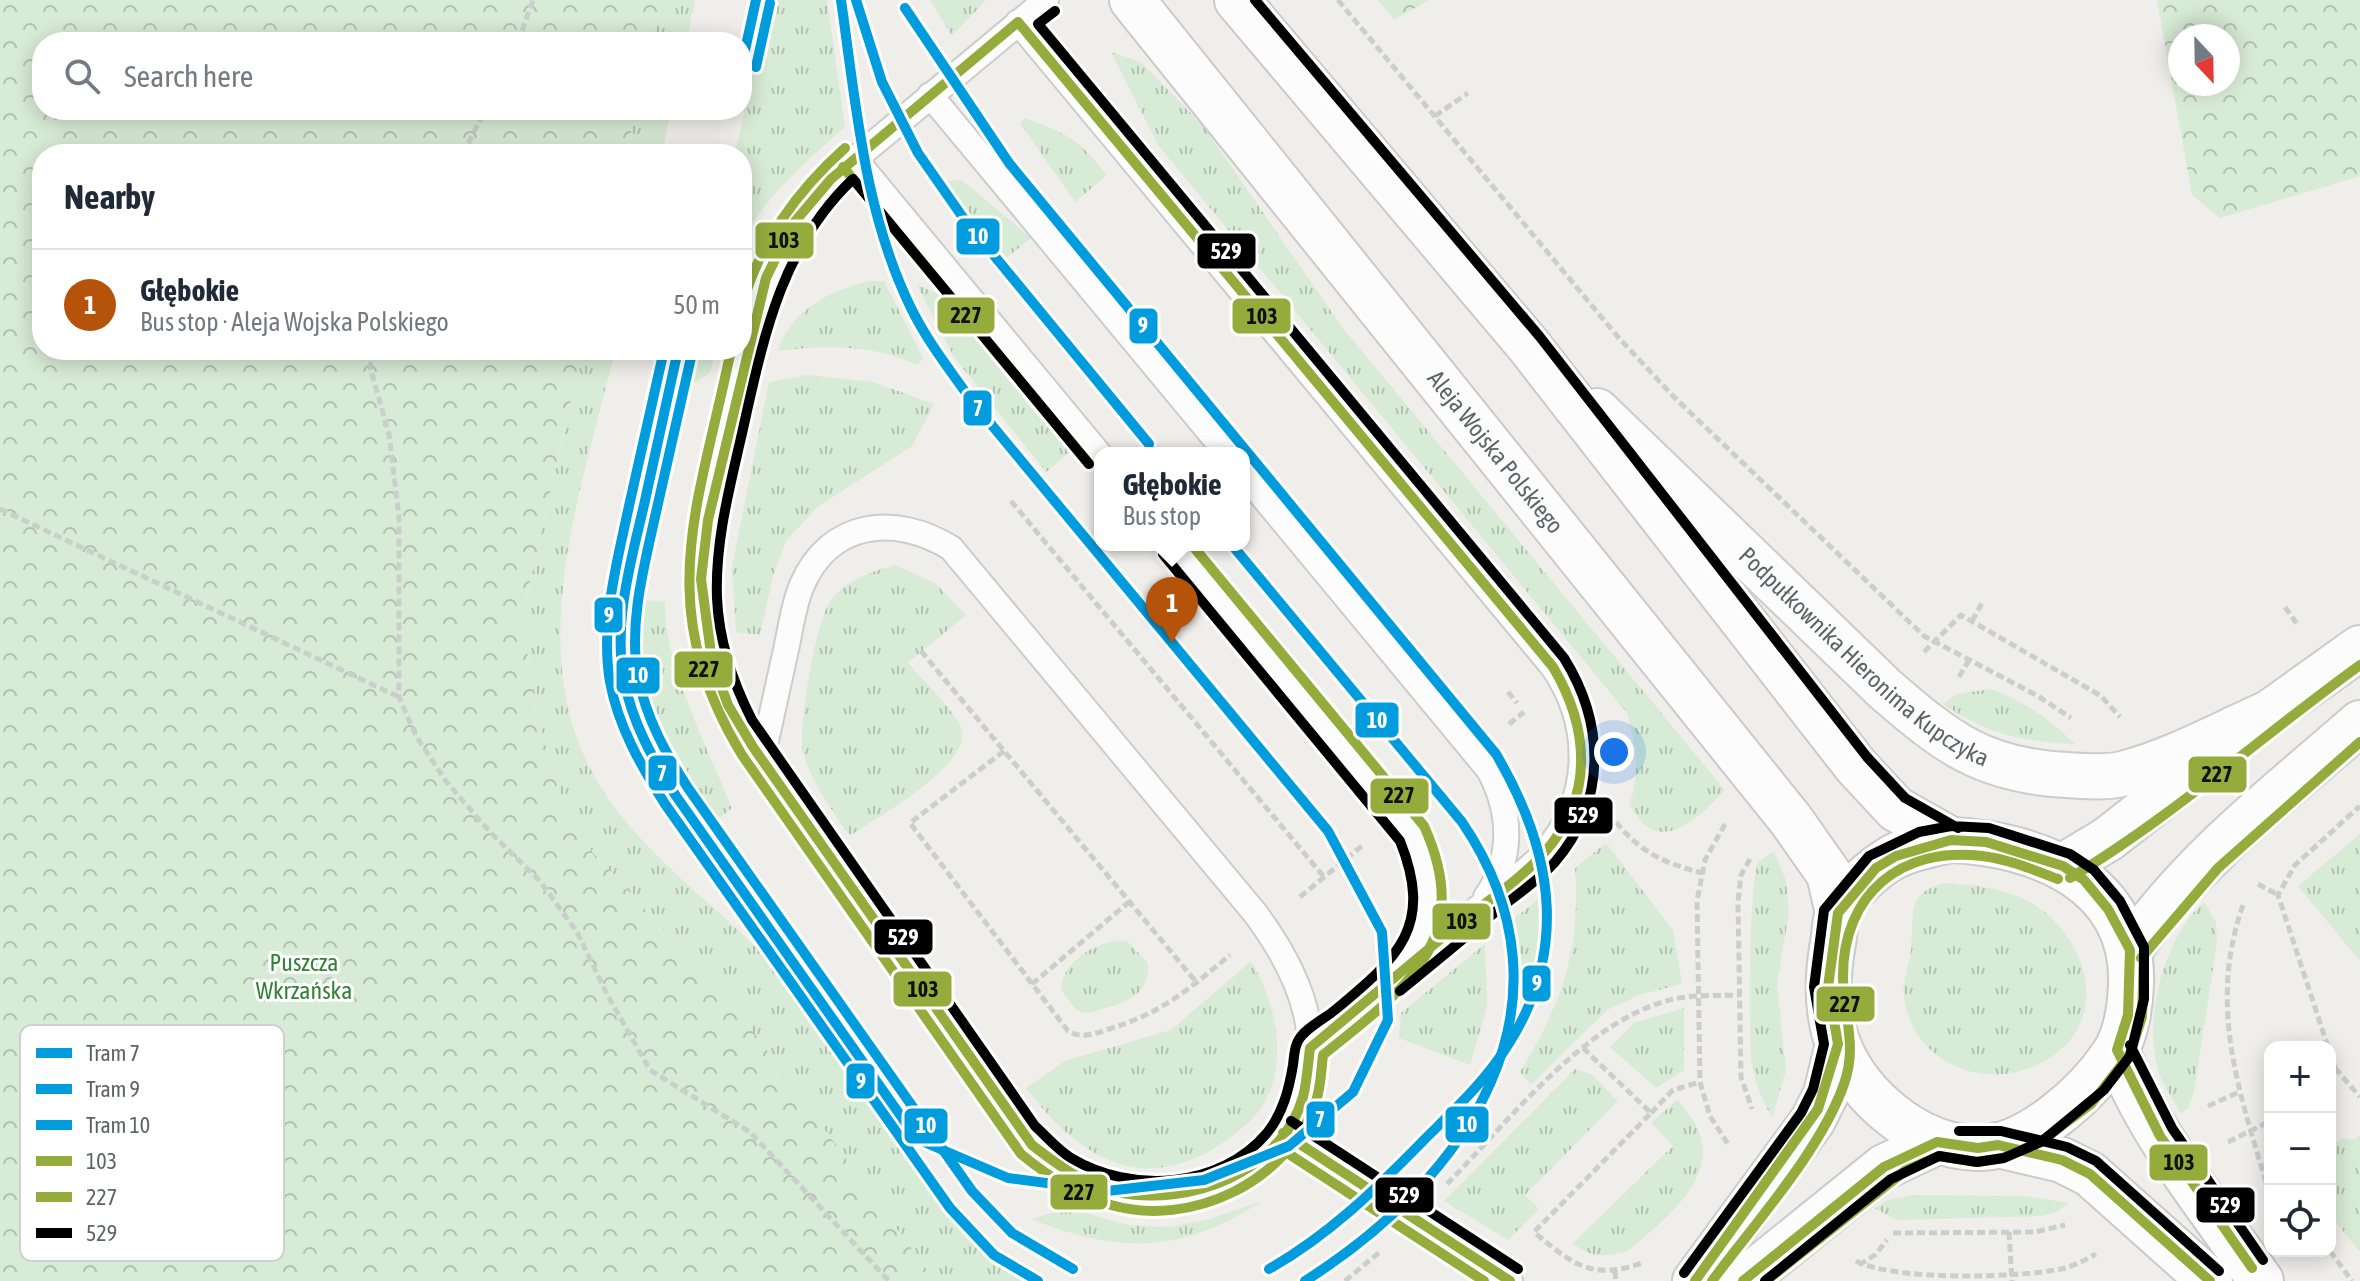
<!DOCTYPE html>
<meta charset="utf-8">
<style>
:root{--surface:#fff;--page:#f2f2f3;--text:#1f2937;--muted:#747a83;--line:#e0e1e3;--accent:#b45309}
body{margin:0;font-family:"Asap Condensed",sans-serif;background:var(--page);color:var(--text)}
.controls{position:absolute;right:24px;bottom:24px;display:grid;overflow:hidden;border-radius:16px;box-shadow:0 4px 20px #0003}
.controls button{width:72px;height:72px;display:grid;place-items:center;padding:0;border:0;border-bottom:2px solid var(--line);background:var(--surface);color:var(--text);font:40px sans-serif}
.compass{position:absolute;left:2168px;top:24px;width:72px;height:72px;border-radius:50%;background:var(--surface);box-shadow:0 4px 20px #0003;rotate:158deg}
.you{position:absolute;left:1614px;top:752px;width:28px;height:28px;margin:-20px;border:6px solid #fff;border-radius:50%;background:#1a73e8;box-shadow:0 0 0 12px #1a73e833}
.badge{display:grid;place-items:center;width:52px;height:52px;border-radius:50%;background:var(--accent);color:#fff;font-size:26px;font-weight:700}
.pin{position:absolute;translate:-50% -66px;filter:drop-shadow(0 2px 4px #0008)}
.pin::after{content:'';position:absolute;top:42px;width:28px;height:24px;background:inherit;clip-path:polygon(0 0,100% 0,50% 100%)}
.popup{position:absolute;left:1094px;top:447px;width:156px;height:104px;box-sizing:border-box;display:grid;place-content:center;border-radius:16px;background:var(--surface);filter:drop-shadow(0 2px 6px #0005);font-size:26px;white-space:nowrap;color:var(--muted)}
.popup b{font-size:30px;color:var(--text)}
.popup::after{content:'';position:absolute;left:50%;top:100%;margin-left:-16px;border:16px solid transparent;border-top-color:var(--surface)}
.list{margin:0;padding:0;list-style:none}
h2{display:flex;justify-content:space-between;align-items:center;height:104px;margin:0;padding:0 32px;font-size:34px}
h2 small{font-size:26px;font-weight:400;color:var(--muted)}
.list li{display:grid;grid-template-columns:52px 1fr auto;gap:24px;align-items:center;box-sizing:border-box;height:112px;padding:0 32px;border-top:2px solid var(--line)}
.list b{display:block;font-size:30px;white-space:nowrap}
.list p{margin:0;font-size:26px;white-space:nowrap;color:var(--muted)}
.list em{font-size:26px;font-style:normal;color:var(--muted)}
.icon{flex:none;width:44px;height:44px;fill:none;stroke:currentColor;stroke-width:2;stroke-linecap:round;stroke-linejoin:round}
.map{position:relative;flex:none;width:2360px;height:1281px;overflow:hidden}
.search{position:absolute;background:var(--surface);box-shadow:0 4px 20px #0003;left:32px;top:32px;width:720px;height:88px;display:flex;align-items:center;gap:20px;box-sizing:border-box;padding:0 28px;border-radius:32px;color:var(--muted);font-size:30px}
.panel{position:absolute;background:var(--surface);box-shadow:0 4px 20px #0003;left:32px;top:144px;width:720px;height:216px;border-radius:32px}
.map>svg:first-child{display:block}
</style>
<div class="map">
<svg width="2360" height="1281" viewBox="0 0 2360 1281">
<defs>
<pattern id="grass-tufts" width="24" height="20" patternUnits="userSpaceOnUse" patternTransform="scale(2)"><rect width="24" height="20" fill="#d8ebd6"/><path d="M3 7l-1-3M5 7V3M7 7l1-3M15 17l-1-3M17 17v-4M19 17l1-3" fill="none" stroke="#b2c2b1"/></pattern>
<pattern id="forest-crowns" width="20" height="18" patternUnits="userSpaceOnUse" patternTransform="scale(2)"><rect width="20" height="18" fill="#d8ebd6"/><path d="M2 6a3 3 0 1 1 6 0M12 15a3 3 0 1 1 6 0" fill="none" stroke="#b2c2b1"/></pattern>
</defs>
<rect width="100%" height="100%" fill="#efeeea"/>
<path fill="url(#grass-tufts)" d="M661 0H695L686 42H651Z
M769 0H827L845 127C806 161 769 194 742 239V154H735Z
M930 0H986L952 36Z
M1111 52 1141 62 1204 127 1342 327 1725 790C1709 807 1672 848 1645 825 1639 820 1634 811 1629 805 1641 772 1636 745 1627 713L1158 145Z
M636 110H671L662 154H626Z
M1024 118C1068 133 1078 139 1107 175L1075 202 1020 123Z
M956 180 963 181 1031 238 998 265 942 191 943 183Z
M870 281H884L923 358 918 365C872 344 826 345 778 351 790 311 832 289 870 281Z
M917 285 946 297 963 314 1075 448 1046 472 954 357Z
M582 350H615C587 471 532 619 578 741 607 821 681 877 741 933 755 947 772 960 784 975 857 1068 930 1227 1036 1281H934L733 1004 568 826 536 710 522 618Z
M687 350H715L710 373 676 394Z
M807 375 873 382 934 404 912 446 816 508 786 541 773 576 760 635 736 632 732 567 769 382Z
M895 565 935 583 966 615 908 663C921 679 957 712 962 730 971 765 876 818 850 836 832 811 814 786 804 756 796 734 816 619 831 600 846 580 871 572 895 565Z
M635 599 665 602C662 658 710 754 732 808L712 824C661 746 620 697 635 599Z
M1990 689C2025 701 2049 719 2075 744 2022 742 1987 734 1943 704L1957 694Z
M2360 834V961L2298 886Z
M1606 843 1673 930 1682 984 1639 995 1607 1010 1531 1085 1520 1072C1562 1004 1581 949 1575 868Z
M1774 851 1786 881 1789 912 1777 984 1786 1070 1772 1118C1763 1101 1756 1085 1752 1066 1748 1036 1749 887 1758 862Z
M1944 883C1977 885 2015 889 2042 910 2096 952 2107 1031 2039 1064 1983 1092 1913 1062 1904 998 1902 980 1909 967 1911 950 1915 916 1904 894 1944 883Z
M1547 892V947L1523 1021 1512 1018 1514 986 1509 923Z
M2204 902 2216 922 2217 943 2194 1092 2188 1108 2181 1114C2174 1100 2162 1085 2158 1070 2143 1018 2164 937 2204 902Z
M1127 941 1148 963C1150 993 1130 1001 1106 1008 1098 1010 1089 1015 1081 1012 1072 1007 1066 997 1061 988 1064 959 1100 939 1127 941Z
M1485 944 1487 1006 1470 1065 1399 1038 1401 1013Z
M1251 961C1276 1002 1290 1064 1261 1108 1250 1125 1227 1140 1210 1151 1187 1164 1154 1173 1127 1166 1085 1156 1052 1122 1026 1088L1065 1061 1171 1030Z
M1684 1008V1070L1656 1088 1610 1047 1634 1023Z
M1575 1069 1591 1074 1618 1101 1525 1195 1539 1209 1508 1240 1444 1201Z
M1678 1099C1685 1109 1693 1119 1698 1130 1720 1179 1661 1223 1628 1251 1608 1257 1588 1258 1573 1243L1673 1146 1651 1123Z
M2360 1135V1252L2330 1215V1148L2342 1138 2354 1140Z
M1913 1195 2025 1196 2069 1203 2056 1212 2042 1216 1896 1220 1875 1208 1888 1200Z
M1262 1201C1183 1254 1118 1254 1031 1219L1068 1208 1127 1225 1170 1227 1210 1219Z"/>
<path fill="url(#forest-crowns)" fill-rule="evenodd" d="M0 0H661L651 42H42V110H636L626 154H42V350H582L522 618 536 710 568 826 733 1004 935 1281H0Z
M1378 0H1429L1394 20Z
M2157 0H2360V176L2220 218 2192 195ZM2228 36V84H2180V36Z"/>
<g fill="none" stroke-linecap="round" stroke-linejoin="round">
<g stroke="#cbcccc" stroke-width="28">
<path id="service" d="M1018 22 1553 667C1593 726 1592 799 1544 853 1529 871 1506 885 1488 900 1455 927 1422 955 1389 982
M930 95 1227 453
M854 158 1100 455
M1244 474 1489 770C1511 811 1514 857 1486 897
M1174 545 1405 824C1433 861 1440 917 1412 957 1387 993 1343 1020 1310 1048
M762 759C770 721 779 683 787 645 791 626 794 603 802 585 830 520 896 514 951 548L1255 913C1284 952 1312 1002 1310 1053 1306 1202 1111 1244 1024 1135L753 747 728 705 712 661 701 579 708 520 766 278 792 225 831 179 1046 0
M1283 1133 1510 1281"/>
</g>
<g stroke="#cbcccc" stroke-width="48">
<g id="tertiary">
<path id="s1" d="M1597 411 1885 689C1946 742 1983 771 2067 775 2085 776 2105 778 2122 774 2173 761 2221 734 2269 713"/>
<path d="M2063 866 2108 839 2269 713 2360 648"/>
<path d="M2130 950C2191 861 2279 794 2360 723"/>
<path d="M1695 1281 1813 1120 1826 1094 1838 1044"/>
<path d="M1743 1281 1884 1167 1937 1142"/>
</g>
</g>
<g stroke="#cacacb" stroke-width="48">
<g id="secondary">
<path id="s2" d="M1132 0 1791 820 1829 874 1838 913"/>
<path d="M1237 0 1529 346 1856 766 1896 809 1951 840"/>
<path d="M1951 840C2038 844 2135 882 2131 985 2130 1008 2126 1036 2113 1055 2087 1094 2027 1149 1977 1148 1918 1147 1859 1098 1838 1044 1826 1012 1827 976 1833 943 1835 934 1834 921 1838 913 1847 891 1873 869 1893 857 1910 848 1932 844 1951 840Z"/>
<path d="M2117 1050C2146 1131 2212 1210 2261 1281"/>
<path d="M1998 1145 2062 1160 2090 1174 2210 1281"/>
</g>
</g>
<path stroke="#cacfcc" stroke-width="5" stroke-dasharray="8 4" stroke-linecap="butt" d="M1338 0 1618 337 1675 398 1924 636 2038 696 2071 718
M518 42 533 0
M1435 116 1468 93
M463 154 485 110
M373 350 370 367 389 434 399 517V697L416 736 445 780 489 831 540 881 577 932 608 996 650 1070 750 1132 889 1281
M1011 501 1324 877
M0 509 399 697
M2285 607 2297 624
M1972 621 1982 603
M921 651 1197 983
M1924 652 1961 615 2101 696 2120 717
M1959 677 1969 660
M1508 692 1517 703
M1509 724 1524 712
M1004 751 910 823 1068 1031C1082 1039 1094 1034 1109 1029 1162 1013 1189 989 1230 955
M1616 822C1640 852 1664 863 1702 873
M1725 824 1705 860 1697 901 1700 1082 1710 1116 1728 1144
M1750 859 1741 875 1738 902 1741 1077 1752 1109
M2258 884 2278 895
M1300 897 1363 845
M2243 905C2207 1007 2240 1094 2269 1192
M1032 984 1129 902
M2328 1047 2278 895 2295 865 2360 806
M1583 1048 1651 1113 1534 1232C1572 1264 1592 1281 1642 1263
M2330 1052 2335 1068 2330 1072
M2335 1068 2360 1097
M2208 1106 2239 1092
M1651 1113 1673 1090 1700 1082
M2228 1142 2270 1121
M1447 1184C1507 1123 1583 1024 1666 1001 1690 994 1715 996 1740 995
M2009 1232 2012 1281
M1893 1233 2035 1232 2065 1225
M2330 1251 2352 1281
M1856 1261C1894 1281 2017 1278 2061 1269 2074 1266 2085 1260 2096 1254
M1859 1265 1875 1255 1887 1240
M1615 1271 1616 1281
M1345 1281 1381 1251"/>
<use href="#service" stroke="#fdfcfc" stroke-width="24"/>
<use href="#tertiary" stroke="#fdfcfc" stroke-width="44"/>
<use href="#secondary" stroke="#fdfcfc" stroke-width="44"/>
<g stroke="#fff" stroke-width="16">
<path id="bus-1" d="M1018 22 1553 667C1589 728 1595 796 1544 853 1519 881 1484 903 1455 927 1407 967 1358 1008 1310 1048 1308 1064 1307 1081 1303 1097 1281 1173 1189 1207 1117 1192 1084 1185 1058 1165 1032 1145L753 747 728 705 712 661 701 579 708 520 766 278 792 225 831 179Z
M2117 1050 2160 1136 2252 1268
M1283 1133 1510 1281
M1695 1281 1818 1109 1838 1044 1828 987 1838 913 1876 868 1896 856 1951 840 1986 842 2063 866 2084 880 2108 909 2130 950 2128 1015 2117 1050
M1743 1281 1884 1167 1937 1142 1978 1148 1998 1145 2062 1160 2090 1174 2210 1281"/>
</g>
<g stroke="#fff" stroke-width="16">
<path id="bus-2" d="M843 167 1089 464
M742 305C761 241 796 192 845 148
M731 350C699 506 651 605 742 755L1021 1154C1049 1177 1076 1194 1111 1205 1191 1228 1287 1182 1315 1104 1321 1089 1321 1071 1323 1055 1405 989 1476 941 1424 826L1192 545
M2070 878C2172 817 2263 735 2360 665
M2141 958 2218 868 2360 742
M1275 1145 1484 1281
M1712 1281C1755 1223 1821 1150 1844 1084 1858 1045 1843 1015 1843 976 1843 894 1901 846 1982 856 2008 859 2034 870 2058 879
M1766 1281 1906 1170 1939 1156 1977 1162 2002 1158 2040 1142 2091 1104 2130 1054 2142 1017 2144 950"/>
</g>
<g stroke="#fff" stroke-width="16">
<path id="bus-3" d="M1255 0 1540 337 1867 757 1905 798 1958 828
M1055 11 1038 24 1564 658C1605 724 1607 801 1555 862 1539 880 1518 894 1499 909 1466 937 1433 964 1400 991
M1089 464 853 179C778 250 762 346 740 442 728 494 715 545 717 598 719 642 732 681 752 720L1035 1126C1046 1136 1058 1150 1071 1158 1131 1194 1220 1189 1267 1133 1283 1113 1289 1089 1293 1065 1294 1058 1294 1048 1298 1041 1304 1029 1324 1019 1335 1010 1399 957 1434 926 1400 841L1163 554
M2130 1045 2172 1128 2263 1260
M1291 1121 1518 1269
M1959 1131H2001L2067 1147 2096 1161 2219 1271
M1684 1273 1801 1113 1813 1089 1824 1044 1814 987 1824 910 1869 856 1919 832 1951 826 1989 828 2070 854 2094 870 2120 901 2144 947V999L2130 1056 2104 1090 2041 1142 2004 1158 1977 1162 1939 1156 1891 1179 1765 1281"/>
</g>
<use href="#bus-1" stroke="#95ab3c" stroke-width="10"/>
<use href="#bus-2" stroke="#95ab3c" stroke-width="10"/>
<use href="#bus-3" stroke="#000" stroke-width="10"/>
<g stroke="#fff" stroke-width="16">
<path id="tram-1" d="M742 64 756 0
M678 350C667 402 655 453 644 505 631 561 613 622 624 680 632 722 653 760 676 796L917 1139 1008 1178 1107 1191 1204 1180 1289 1146 1353 1092 1388 1020 1382 932 1328 831 971 400C950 370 927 341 911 308 864 212 856 104 841 0"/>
</g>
<g stroke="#fff" stroke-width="16">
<path id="tram-2" d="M905 8 1009 163 1496 754C1556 856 1571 960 1497 1061 1476 1090 1449 1115 1423 1141 1375 1190 1329 1235 1269 1269
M756 67 770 3
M664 350C652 402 641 454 629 506 617 563 600 623 610 682 618 726 641 766 665 804L950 1208 994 1255 1038 1281"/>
</g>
<g stroke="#fff" stroke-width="16">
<path id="tram-3" d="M856 0 882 82 918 153 964 219 1149 444
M692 353C680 405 669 457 657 508 645 563 628 622 638 677 646 718 666 754 688 788L972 1191 1012 1233 1073 1269
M1232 545 1462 822C1586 1005 1468 1178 1305 1281"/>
</g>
<use href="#tram-1" stroke="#009cdd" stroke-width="10"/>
<use href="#tram-2" stroke="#009cdd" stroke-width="10"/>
<use href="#tram-3" stroke="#009cdd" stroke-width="10"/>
</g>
<g text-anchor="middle" stroke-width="6" stroke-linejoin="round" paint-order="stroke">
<g font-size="24" fill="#5f6368" stroke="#fff">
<text dy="8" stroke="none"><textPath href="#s2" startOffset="580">Aleja Wojska Polskiego</textPath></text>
<text dy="8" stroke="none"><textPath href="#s1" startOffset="364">Podpułkownika Hieronima Kupczyka</textPath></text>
</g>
<g font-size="24" fill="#348238" stroke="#fff">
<text x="304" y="971">Puszcza<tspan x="304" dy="28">Wkrzańska</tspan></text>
</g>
</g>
<rect x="20" y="1025" width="264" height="236" rx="12" fill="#fff" stroke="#cfd0d2" stroke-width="2"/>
<rect x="36" y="1048" width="36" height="10" fill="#009cdd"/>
<rect x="36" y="1084" width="36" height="10" fill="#009cdd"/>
<rect x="36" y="1120" width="36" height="10" fill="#009cdd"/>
<rect x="36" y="1156" width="36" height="10" fill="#95ab3c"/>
<rect x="36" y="1192" width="36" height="10" fill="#95ab3c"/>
<rect x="36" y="1228" width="36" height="10" fill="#000"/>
<g font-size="22" fill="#5f6368">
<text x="86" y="1061">Tram 7</text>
<text x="86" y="1097">Tram 9</text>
<text x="86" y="1133">Tram 10</text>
<text x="86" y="1169">103</text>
<text x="86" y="1205">227</text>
<text x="86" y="1241">529</text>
</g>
<g stroke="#fff" stroke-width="3">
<rect x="955" y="217" width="46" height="39" rx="8" fill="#009cdd"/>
<rect x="754" y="221" width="61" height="39" rx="8" fill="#95ab3c"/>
<rect x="1196" y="232" width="61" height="38" rx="8" fill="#000"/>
<rect x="936" y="296" width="60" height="39" rx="8" fill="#95ab3c"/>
<rect x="1231" y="297" width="61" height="38" rx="8" fill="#95ab3c"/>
<rect x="1128" y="307" width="31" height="38" rx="8" fill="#009cdd"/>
<rect x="962" y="389" width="31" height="38" rx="8" fill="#009cdd"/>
<rect x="593" y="596" width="31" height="38" rx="8" fill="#009cdd"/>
<rect x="673" y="650" width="61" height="39" rx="8" fill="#95ab3c"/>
<rect x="615" y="656" width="46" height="39" rx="8" fill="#009cdd"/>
<rect x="1354" y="701" width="46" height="38" rx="8" fill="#009cdd"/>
<rect x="647" y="754" width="31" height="38" rx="8" fill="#009cdd"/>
<rect x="2187" y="755" width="61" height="39" rx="8" fill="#95ab3c"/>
<rect x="1369" y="777" width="61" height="38" rx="8" fill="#95ab3c"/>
<rect x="1553" y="796" width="61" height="39" rx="8" fill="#000"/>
<rect x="1431" y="902" width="61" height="39" rx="8" fill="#95ab3c"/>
<rect x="873" y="918" width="61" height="38" rx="8" fill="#000"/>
<rect x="1521" y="964" width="31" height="39" rx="8" fill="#009cdd"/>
<rect x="892" y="970" width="61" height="38" rx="8" fill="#95ab3c"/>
<rect x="1815" y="985" width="61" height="38" rx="8" fill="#95ab3c"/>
<rect x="845" y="1062" width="31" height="38" rx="8" fill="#009cdd"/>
<rect x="1305" y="1100" width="31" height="39" rx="8" fill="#009cdd"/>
<rect x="1444" y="1105" width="46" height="39" rx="8" fill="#009cdd"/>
<rect x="903" y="1107" width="46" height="38" rx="8" fill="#009cdd"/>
<rect x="2148" y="1143" width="61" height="39" rx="8" fill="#95ab3c"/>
<rect x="1049" y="1173" width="60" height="38" rx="8" fill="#95ab3c"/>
<rect x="1374" y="1176" width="61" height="38" rx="8" fill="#000"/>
<rect x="2195" y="1186" width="61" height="38" rx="8" fill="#000"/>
</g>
<g font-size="22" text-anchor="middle" font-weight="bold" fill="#fff">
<text x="978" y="244">10</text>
<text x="1226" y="259">529</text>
<text x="1143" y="333">9</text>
<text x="978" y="416">7</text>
<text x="609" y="623">9</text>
<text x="638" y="683">10</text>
<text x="1377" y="728">10</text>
<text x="662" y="781">7</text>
<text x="1583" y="823">529</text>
<text x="903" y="945">529</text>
<text x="1537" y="991">9</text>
<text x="861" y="1089">9</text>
<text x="1320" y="1127">7</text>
<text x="1467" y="1132">10</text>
<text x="926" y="1133">10</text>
<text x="1404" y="1203">529</text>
<text x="2225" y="1213">529</text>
</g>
<g font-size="22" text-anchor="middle" font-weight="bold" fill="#111">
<text x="784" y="248">103</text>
<text x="966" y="323">227</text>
<text x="1262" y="324">103</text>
<text x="704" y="677">227</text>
<text x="2217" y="782">227</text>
<text x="1399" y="803">227</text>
<text x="1462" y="929">103</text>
<text x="923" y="997">103</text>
<text x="1845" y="1012">227</text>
<text x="2179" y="1170">103</text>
<text x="1079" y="1200">227</text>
</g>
</svg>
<div class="controls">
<button>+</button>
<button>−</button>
<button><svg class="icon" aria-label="locate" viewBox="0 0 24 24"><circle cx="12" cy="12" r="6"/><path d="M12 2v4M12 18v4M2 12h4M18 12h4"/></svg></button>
</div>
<svg class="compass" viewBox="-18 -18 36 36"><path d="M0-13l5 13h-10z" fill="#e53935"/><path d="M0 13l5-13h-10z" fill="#747a83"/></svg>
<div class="you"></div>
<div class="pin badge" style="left:1172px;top:643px">1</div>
<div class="popup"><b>Głębokie</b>Bus stop</div>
<div class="search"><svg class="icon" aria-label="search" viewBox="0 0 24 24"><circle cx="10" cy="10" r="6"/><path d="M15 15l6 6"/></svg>Search here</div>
<section class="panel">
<h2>Nearby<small></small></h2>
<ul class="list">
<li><span class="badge">1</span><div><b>Głębokie</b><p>Bus stop · Aleja Wojska Polskiego</p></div><em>50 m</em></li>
</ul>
</section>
</div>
